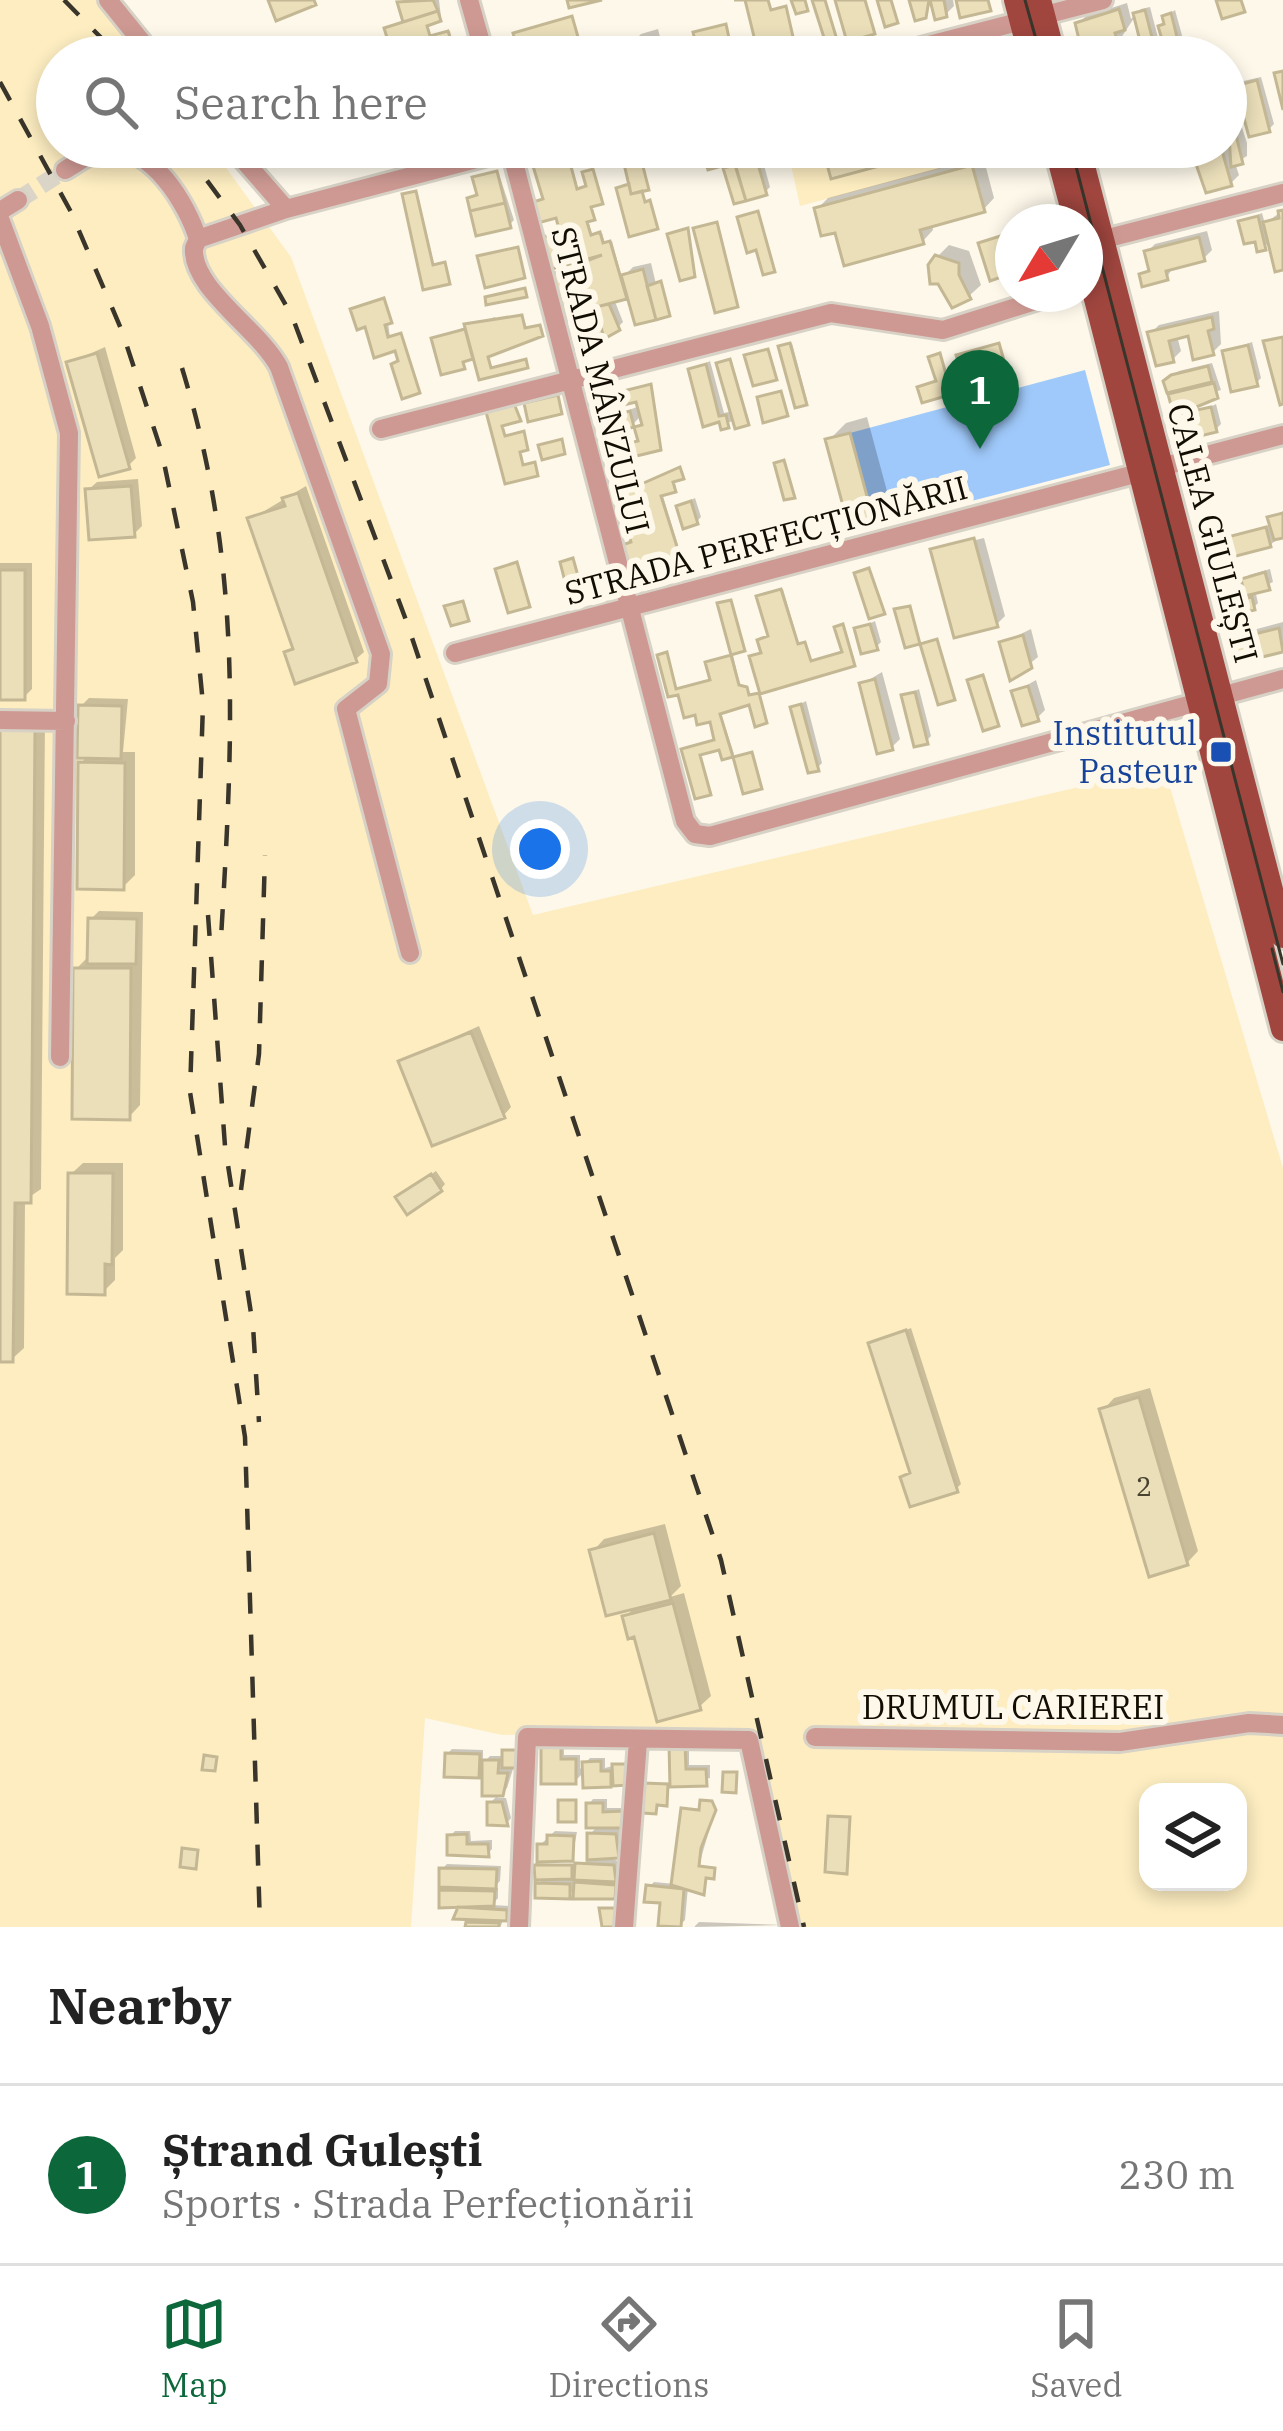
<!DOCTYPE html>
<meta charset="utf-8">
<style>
:root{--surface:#fff;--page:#f6f6f6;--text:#222;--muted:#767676;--line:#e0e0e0;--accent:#0c683b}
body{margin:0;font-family:"IBM Plex Serif",serif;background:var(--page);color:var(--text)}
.controls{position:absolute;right:36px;bottom:36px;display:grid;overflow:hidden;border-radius:24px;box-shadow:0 6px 18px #0003}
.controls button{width:108px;height:108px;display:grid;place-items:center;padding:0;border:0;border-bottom:3px solid var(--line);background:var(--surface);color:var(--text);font:60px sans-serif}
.compass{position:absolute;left:995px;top:204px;width:108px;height:108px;border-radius:50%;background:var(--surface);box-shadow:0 6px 18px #0003;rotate:232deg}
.you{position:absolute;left:540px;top:849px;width:42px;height:42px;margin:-30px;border:9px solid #fff;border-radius:50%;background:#1a73e8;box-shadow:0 0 0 18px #1a73e833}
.badge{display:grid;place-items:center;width:78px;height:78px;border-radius:50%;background:var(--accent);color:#fff;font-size:39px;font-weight:700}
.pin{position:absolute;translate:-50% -99px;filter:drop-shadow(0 3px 6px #0008)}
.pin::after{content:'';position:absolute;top:63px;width:42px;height:36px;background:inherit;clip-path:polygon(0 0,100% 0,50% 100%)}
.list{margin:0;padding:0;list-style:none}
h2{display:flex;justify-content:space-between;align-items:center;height:156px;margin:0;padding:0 48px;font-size:51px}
h2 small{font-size:39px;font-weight:400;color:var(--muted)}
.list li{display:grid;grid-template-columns:78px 1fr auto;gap:36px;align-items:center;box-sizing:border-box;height:180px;padding:0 48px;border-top:3px solid var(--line)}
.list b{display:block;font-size:45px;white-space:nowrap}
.list p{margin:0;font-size:39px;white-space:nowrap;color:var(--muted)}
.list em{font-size:39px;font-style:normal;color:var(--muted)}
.icon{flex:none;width:66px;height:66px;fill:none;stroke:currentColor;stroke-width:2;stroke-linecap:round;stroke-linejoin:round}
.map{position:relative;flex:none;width:1283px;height:1927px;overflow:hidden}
.search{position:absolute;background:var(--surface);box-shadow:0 6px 18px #0003;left:36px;right:36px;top:36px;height:132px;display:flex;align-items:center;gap:30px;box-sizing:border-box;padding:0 42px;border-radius:66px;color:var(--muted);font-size:45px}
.sheet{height:336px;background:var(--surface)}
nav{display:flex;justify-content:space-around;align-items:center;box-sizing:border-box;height:168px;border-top:3px solid var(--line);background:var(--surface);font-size:33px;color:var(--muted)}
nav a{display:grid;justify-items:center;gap:6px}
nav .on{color:var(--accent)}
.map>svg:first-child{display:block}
</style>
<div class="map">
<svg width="1283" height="1927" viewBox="0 0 1283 1927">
<rect width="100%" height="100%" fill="#fdf8ea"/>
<path fill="#fdedc1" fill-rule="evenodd" d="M0 0H96L145 57H57V147H211L291 257 533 915 1164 767 1283 1168V1927H793L749 1730 502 1735 425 1718 411 1927H0ZM1148 1792H1238V1882H1148Z
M1008 33 1015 57H913Z
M787 147H1020L800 206Z"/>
<path fill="#9fc9fa" d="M1085 370 1110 465 875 526 850 433Z"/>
<path fill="#0003" d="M403 0H439L441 17 427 22 431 37 450 31 451 36 433 42 434 57H396L406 22Z
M913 0H953L954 6 946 14 934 3 925 8Z
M1127 3 1131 19 1141 9 1150 7 1163 57H1147L1136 15 1117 44 1078 24 1086 16Z
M1175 10 1188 57H1170L1165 17Z
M658 29 665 57H625L624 51 641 34Z
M297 49 300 57H276Z
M1261 77 1274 124 1269 129 1240 92 1231 94 1247 143V156L1235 163 1239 175 1231 183 1193 147H1226V85Z
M733 147H759L770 187 765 192 736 201 728 168 738 165Z
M830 147H921H910L900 157 826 151Z
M553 150 556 159 569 155 578 189 589 186 587 172 594 170 603 200 591 204 595 216 588 219 592 236 602 233 605 243 612 241 622 278 633 267 651 263 656 284 662 282 669 313 629 292 614 299 623 322 618 327 582 313 593 262 592 258 554 266 564 232 546 199 535 155Z
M983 156 994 198 983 210 932 224 933 230 922 242 837 229 817 209 828 198Z
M498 171 514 220 509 225 480 195 477 176Z
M417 191 434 265 446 262 450 279 425 286 407 194Z
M1283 210V267L1271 240 1264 247 1242 222 1262 213 1265 224Z
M718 222 738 303 737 305 698 227Z
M1013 229V269L981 244Z
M1207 231 1212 250 1203 259 1174 266 1167 277 1142 275 1151 266 1147 252 1155 244Z
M949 245 969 251 981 285 969 296 938 256Z
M385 299 390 338 402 334 418 391 397 347 355 308Z
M1219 311 1221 344 1213 352 1190 333 1177 336 1181 351 1173 359 1151 333 1159 325Z
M523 316 527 328 541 325 543 332 488 354 492 368 528 363 481 376 475 356 464 359V366L436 337 495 317 497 322Z
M1252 342 1261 378 1256 383 1225 352Z
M792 343 807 400 806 402 783 345Z
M105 347 136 458 128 466 69 363Z
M731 359 749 421 705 423 692 370 710 361 724 413 733 411 721 362Z
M1212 363 1221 390 1174 405 1167 382 1179 371Z
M652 384 661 445 659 447 641 441 642 415 633 424 601 420 640 406 638 398H596Z
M1216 404 1221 424 1216 429 1174 426Z
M867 417 891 506 873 523 829 440 846 423Z
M681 468 684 475 674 479 676 488 662 493 685 568 671 556 663 558 666 572 634 542 641 506 639 498 626 492Z
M138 479 142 526 134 534 88 490 97 482Z
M306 486 364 652 355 660 288 653 295 646 251 519Z
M695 498 701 517 696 522 680 506Z
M1283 511V535L1270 545 1212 543 1272 524 1271 518Z
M984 538 1005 616 997 624 933 550Z
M0 563H32V689L24 697H0Z
M1270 569 1273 582 1255 590 1258 603 1253 608 1223 606 1248 596 1244 580 1249 575Z
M783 589 799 644 806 642 812 662 845 652 839 626 844 625 855 662 762 691 771 636 761 596Z
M875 621 881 642 876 647 858 629Z
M1283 622V649L1235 661 1230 642 1238 634Z
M1031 629 1038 657 1012 678 1002 643Z
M668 653 677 689 713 680 710 661 733 655 740 685 748 686 750 696 760 693 766 721 751 701 720 711 734 754 724 756 722 746 700 752 709 793 684 749 717 739 712 718 680 691 670 694 662 654Z
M882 672 900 739 892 747 862 684Z
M1036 680 1045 710 1037 718 1015 692Z
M919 689 931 736 926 741 904 696Z
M89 698 128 699 123 752H135V875L123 887 81 763 89 755 81 706Z
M806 701 822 763 817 768 793 708Z
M0 719H45L41 1189 25 1200 24 1348 12 1359H0Z
M99 911 143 912 140 1105 129 1117 76 969 88 957 91 919Z
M479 1026 511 1107 503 1116 402 1061Z
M83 1163H123V1250L115 1258V1280L103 1292 71 1174Z
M436 1171 445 1184 441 1189 404 1193Z
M911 1328 961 1484 956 1489 903 1477 912 1471 871 1344Z
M1150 1388 1198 1551 1187 1563 1103 1410 1114 1398Z
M665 1524 681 1586 670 1597 684 1593 711 1696 699 1707 637 1634 625 1617 636 1606 593 1551 604 1539Z
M689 1740V1765H710V1778L673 1784 672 1745Z
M549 1743H564V1755H580V1769L590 1758H605V1768L632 1761 627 1782 586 1785 585 1771 575 1781 544 1748Z
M452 1749 483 1750V1763L490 1756H505L507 1750H519L507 1788 497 1798H506L511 1818 507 1823 490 1803 500 1793 485 1768 478 1775 447 1754Z
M593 1799H607V1808H628L620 1825 623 1850 604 1856 618 1861 620 1874 613 1880 620 1881 619 1891 614 1896 577 1887 568 1896 538 1884 546 1877 539 1865H573V1869L590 1859V1834L599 1825 589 1804Z
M705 1799 716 1807 699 1865 715 1867 714 1874 706 1875 703 1892 688 1887 685 1920 678 1927H661L663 1901 649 1887 654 1882 675 1884 684 1810H702Z
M455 1831H470L471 1841 492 1840V1849L487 1854 450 1836Z
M555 1831 577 1832 572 1858 540 1845Z
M447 1864 501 1866 500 1881 494 1887 498 1888V1898L492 1905 511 1906 500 1927H468L475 1917 456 1916V1905L442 1891 449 1885 442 1869Z
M699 1922 785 1925 694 1927Z"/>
<path fill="#ebdfba" stroke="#c4b894" stroke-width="3" d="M268 0H314L316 5 276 21Z
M433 0 438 11 403 22 397 2Z
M567 0H602L569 8Z
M734 0H768L771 10 786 6 796 50 786 52 787 57H759L745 0Z
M791 0H805L808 11 796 14Z
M812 0H825L838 43 827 47Z
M835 0H865L875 34 847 42Z
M877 0H891L898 23 885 27Z
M909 0H929L926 18 915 21Z
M930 0H944L947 17 935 20Z
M956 0H988L991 11 960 18Z
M1216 0H1241L1245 12 1222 19Z
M1119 9 1125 30 1115 33 1119 47 1083 56 1075 23Z
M1145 10 1157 57H1144L1133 13Z
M438 11 441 21 427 26 430 36 448 31 451 40 433 45 436 57H393L384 28Z
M1171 13 1182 57H1167L1158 26 1164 24 1162 16Z
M572 16 578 37 538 48 540 57H520L513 33Z
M726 24 733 57H699L693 32Z
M654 41 658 57H645L642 45Z
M598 42 602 57H581L578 48Z
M640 45 644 57H622L620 50Z
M1283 71V110L1274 73Z
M1257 80 1270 132 1249 137 1235 86Z
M1233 85 1235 96 1227 98 1243 164 1231 167 1226 87Z
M353 147H371L374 156 357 161Z
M638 147 649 190 631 194 621 151Z
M671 147H692L693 154 674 159Z
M701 147H716L722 166 708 170Z
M730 147H753L767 195 746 201Z
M832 147H898L902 160 831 179 823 150Z
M1107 147H1158L1110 160Z
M1190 147H1221L1232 186 1206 193Z
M552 150 554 159 568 155 577 189 586 186 582 172 593 169 603 204 591 207 595 220 587 222 591 235 600 232 603 243 610 241 627 299 596 307 604 339 592 342 581 317 567 321 552 274 602 255 552 269 543 237 560 232 556 218 538 223 533 202 543 199 530 156Z
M735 165 746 201 734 204 723 168Z
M972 165 985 212 920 230 924 244 844 266 835 233 821 236 814 208Z
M497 171 505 203 470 211 467 198 477 195 472 177Z
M629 184 631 194 642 191 645 202 650 200 658 229 629 237 616 188Z
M416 191 433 265 445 262 450 284 423 290 402 194Z
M505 203 511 228 476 236 470 211Z
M1283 210V270L1275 272 1263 222 1279 218 1278 211Z
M758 211 775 272 763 275 756 250 747 253 737 217Z
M1258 216 1266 250 1257 252 1255 242 1244 244 1238 221Z
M717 222 738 307 715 313 693 228Z
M688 228 695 277 680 281 667 234Z
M1013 232V273L990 281 978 243Z
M1199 237 1205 261 1166 271 1168 280 1142 287 1139 274 1149 271 1144 251Z
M518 247 525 278 485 288 477 256Z
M935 255 959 263V275L971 299 952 308 938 284H930L928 265Z
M643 269 656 320 635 325 621 275Z
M661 281 670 316 656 320 647 286Z
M525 288 527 297 486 305 485 297Z
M384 298 392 323 385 325 388 337 401 333 420 393 402 399 391 364 398 361 395 351 374 358 365 327 357 330 350 309Z
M609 304 620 330 604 339 596 307Z
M522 315 525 328 540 325 543 336 488 357 491 368 526 359 528 368 479 380 464 324Z
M1212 317 1214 329 1208 331 1214 355 1193 360 1188 336 1169 341 1174 362 1156 366 1147 332Z
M465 329 473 359 463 362 465 369 441 375 431 338Z
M1283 337V404L1280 405 1263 341Z
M790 343 807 405 795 408 778 346Z
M999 343 1009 378 922 403 917 387 936 381 928 357 940 353 947 378 962 374 956 355Z
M1248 345 1258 386 1231 392 1222 351Z
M768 349 777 380 753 386 744 355Z
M97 353 130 469 99 477 66 362Z
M730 359 749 425 735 429 716 363Z
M706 364 719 416 726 415 729 428 721 430 719 422 703 427 688 369Z
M1208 366 1212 382 1167 393 1163 381 1171 375Z
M1214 383 1218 398 1182 413 1180 407 1172 409 1168 394Z
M651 384 661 450 608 463 605 449 638 441 634 427 642 425 636 402 594 412 591 399Z
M781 391 788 416 763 423 757 397Z
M558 395 562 414 528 422 524 403Z
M513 401 521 421 502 426 505 436 524 431 528 450 520 452 523 465 535 462 538 476 505 484 485 408Z
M1211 407 1217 432 1175 442 1171 425 1195 419 1192 411Z
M630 411 634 427 602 436 598 419Z
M850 433 875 526 850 532 825 439Z
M562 439 565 454 542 460 538 445Z
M784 460 795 498 784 500 774 463Z
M680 467 684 479 673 482 676 492 661 496 685 572 674 575 669 559 663 561 667 574 657 577 656 571 632 578 622 545 631 542 622 511 638 506 637 502 625 505 621 493Z
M131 486 135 537 89 540 85 489Z
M298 493 357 662 295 684 284 652 293 649 247 518 285 506 282 498Z
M691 501 698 524 683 529 676 506Z
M1283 513V538L1274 540 1267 517Z
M1266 527 1271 547 1213 562 1208 542Z
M974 538 998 627 954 638 930 549Z
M573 558 583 594 569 597 560 562Z
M517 562 530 607 508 613 495 569Z
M869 568 885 614 869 619 854 573Z
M0 570H25V700H0Z
M1265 572 1270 590 1245 596 1241 579Z
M781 589 798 644 805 642 811 661 842 652 834 627 843 624 855 666 760 694 749 656 761 653 757 640 768 636 756 596Z
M1252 597 1255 610 1224 618 1220 605Z
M731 600 745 651 731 655 717 603Z
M463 601 469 621 451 626 444 606Z
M910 606 920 644 905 648 894 609Z
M870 624 878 650 861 654 854 628Z
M1279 628 1283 652 1233 664 1226 641Z
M1023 635 1032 668 1010 681 999 642Z
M937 639 955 700 938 705 920 644Z
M667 652 676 689 710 680 705 662 731 655 739 685 747 687 749 695 759 693 767 723 755 727 749 705 720 714 733 757 722 760 719 750 700 755 711 795 695 799 681 749 714 740 710 722 697 725 695 715 684 718 678 695 668 697 657 655Z
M983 675 999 726 983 731 967 680Z
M875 679 893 750 877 754 859 683Z
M1028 686 1039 721 1022 726 1011 691Z
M915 692 928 744 914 747 901 695Z
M801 704 819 771 808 773 790 707Z
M78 705 122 706 121 759 77 758Z
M0 729 35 730 31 1203H15L13 1362H0Z
M752 752 762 789 743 794 733 757Z
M78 762 125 763 124 890 77 889Z
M88 918 137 919 136 964H87Z
M73 968H131L130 1120 72 1119Z
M471 1032 505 1118 432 1146 398 1061Z
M68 1173H113L112 1265 105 1264V1295L67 1294Z
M431 1174 442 1191 407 1215 395 1197Z
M906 1330 958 1492 910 1507 900 1477 910 1473 868 1343Z
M1139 1397 1188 1565 1149 1577 1099 1409Z
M654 1533 671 1600 606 1616 589 1550Z
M673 1603 701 1710 657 1722 634 1637 628 1639 622 1616Z
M685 1743 686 1769H706L707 1786 670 1787 669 1744Z
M541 1747H561V1759H576V1784H541Z
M502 1750H519V1768H502Z
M445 1753 480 1754 479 1778 444 1777Z
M204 1755 217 1757 215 1771 202 1770Z
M482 1760H499L498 1773H508L503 1796H482Z
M601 1761V1771H611V1787L583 1788 582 1762Z
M612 1764H628V1785L613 1786Z
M723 1772H737L736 1793 722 1792Z
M643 1783 668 1784 667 1806 657 1805 656 1814 643 1813Z
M558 1800H576V1822H558Z
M700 1800 712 1801 716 1810 701 1848 699 1866 715 1868 714 1879 706 1878 704 1895 671 1885 681 1808 699 1810Z
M487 1802H502L508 1826 487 1825Z
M586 1803H603V1812L624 1811V1828H586Z
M828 1816 850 1817 847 1874 825 1872Z
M587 1833 616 1834 619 1858 587 1860Z
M467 1834V1844H488L489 1857 447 1855V1835Z
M547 1835 574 1836 573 1861 537 1862V1844H547Z
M182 1848 198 1850 196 1869 180 1867Z
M575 1863 614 1865 616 1882 574 1880Z
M534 1865H572V1879L535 1880Z
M439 1868 497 1869 496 1889 439 1887Z
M574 1882 616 1885 615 1899H573Z
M535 1883 570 1884V1899L535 1898Z
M646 1885 684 1889 681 1927 658 1926 660 1903 644 1902Z
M439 1890 495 1891 494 1906 439 1908Z
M458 1907 507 1910V1921L453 1919Z
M599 1908H616V1927H602Z
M466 1922 499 1923V1927H465Z"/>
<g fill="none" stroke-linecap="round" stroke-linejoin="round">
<path stroke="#dad5c7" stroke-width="18" stroke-dasharray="18 9" stroke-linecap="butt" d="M18 200 65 170"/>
<g stroke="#d7d2c5" stroke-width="24">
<path id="minor" d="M108 0 154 57
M469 0 485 57
M882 57 1103 0
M232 147 286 209
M510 147 685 821 695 834 710 836 1283 679
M65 170C79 162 93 150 108 149 152 145 187 204 198 239
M0 211 18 200
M0 219 40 326 69 433 60 1057
M1085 244 1283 193
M381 429 831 313 943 330 1057 294
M455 653 1283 435
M0 720 66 721
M410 953 346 709 378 684 381 654 279 367C259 329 191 288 194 248L198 239 286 209 522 147
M815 1737 1120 1742 1249 1723 1283 1725
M519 1927 527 1737 749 1740 790 1927
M624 1927 638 1741"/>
</g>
<g stroke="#d7d2c5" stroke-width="30">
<path id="major" d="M1016 0 1031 57
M1039 0 1054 57
M1056 147 1076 222
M1078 147 1283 936
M1085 256 1283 1029"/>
</g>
<use href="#minor" stroke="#ce9993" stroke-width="18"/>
<use href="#major" stroke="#a0463f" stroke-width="24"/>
<path stroke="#39352a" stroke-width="3" d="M1025 0 1041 57
M1071 147 1283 964
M1272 949 1283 992"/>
<path stroke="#39352a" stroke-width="4.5" stroke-dasharray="21 21" stroke-linecap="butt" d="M64 0 120 57
M0 82 71 212 122 331 162 453 193 602 203 704 190 1092 245 1437 260 1927
M182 147 240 225 292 316 406 620 721 1560 804 1927
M182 368C243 567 233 735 221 938
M208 915 225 1146 253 1326 259 1422
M241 1190 259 1054 265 855"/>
</g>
<rect fill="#1a4fb4" stroke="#fdf8ea" stroke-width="4.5" x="1209" y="740" width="24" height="24" rx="6"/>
<g text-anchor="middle" stroke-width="12" stroke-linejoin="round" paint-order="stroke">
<g font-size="27" fill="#484230">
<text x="1144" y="1496">2</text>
</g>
<g font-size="33" fill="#110d02" stroke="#fdf8ea">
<text transform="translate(601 380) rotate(76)" y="12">STRADA MÂNZULUI</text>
<text transform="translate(1213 533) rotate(75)" y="12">CALEA GIULEȘTI</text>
<text transform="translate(766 540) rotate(-15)" y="12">STRADA PERFECȚIONĂRII</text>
<text x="1013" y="1719">DRUMUL CARIEREI</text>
</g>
<g font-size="33" fill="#164399" stroke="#fdf8ea" text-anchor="end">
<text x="1197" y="745">Institutul<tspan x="1197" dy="38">Pasteur</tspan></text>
</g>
</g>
</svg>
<div class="controls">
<button><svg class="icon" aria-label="layers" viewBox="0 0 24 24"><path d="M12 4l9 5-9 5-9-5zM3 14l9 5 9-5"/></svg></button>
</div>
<svg class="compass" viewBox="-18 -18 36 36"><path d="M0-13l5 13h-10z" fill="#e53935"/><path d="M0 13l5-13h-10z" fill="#767676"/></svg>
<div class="you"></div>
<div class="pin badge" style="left:980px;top:449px">1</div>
<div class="search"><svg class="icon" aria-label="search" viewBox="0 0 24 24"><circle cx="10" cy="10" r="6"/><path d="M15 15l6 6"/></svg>Search here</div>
</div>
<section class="sheet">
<h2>Nearby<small></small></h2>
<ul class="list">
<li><span class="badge">1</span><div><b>Ștrand Gulești</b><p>Sports · Strada Perfecționării</p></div><em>230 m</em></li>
</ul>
</section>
<nav>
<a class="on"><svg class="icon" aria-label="map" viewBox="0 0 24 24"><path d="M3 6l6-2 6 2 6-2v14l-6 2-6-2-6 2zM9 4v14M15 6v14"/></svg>Map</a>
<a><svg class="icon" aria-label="directions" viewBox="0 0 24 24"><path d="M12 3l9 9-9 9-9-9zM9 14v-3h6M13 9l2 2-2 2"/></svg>Directions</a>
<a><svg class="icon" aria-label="saved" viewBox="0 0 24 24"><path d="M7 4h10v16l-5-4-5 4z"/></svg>Saved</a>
</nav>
